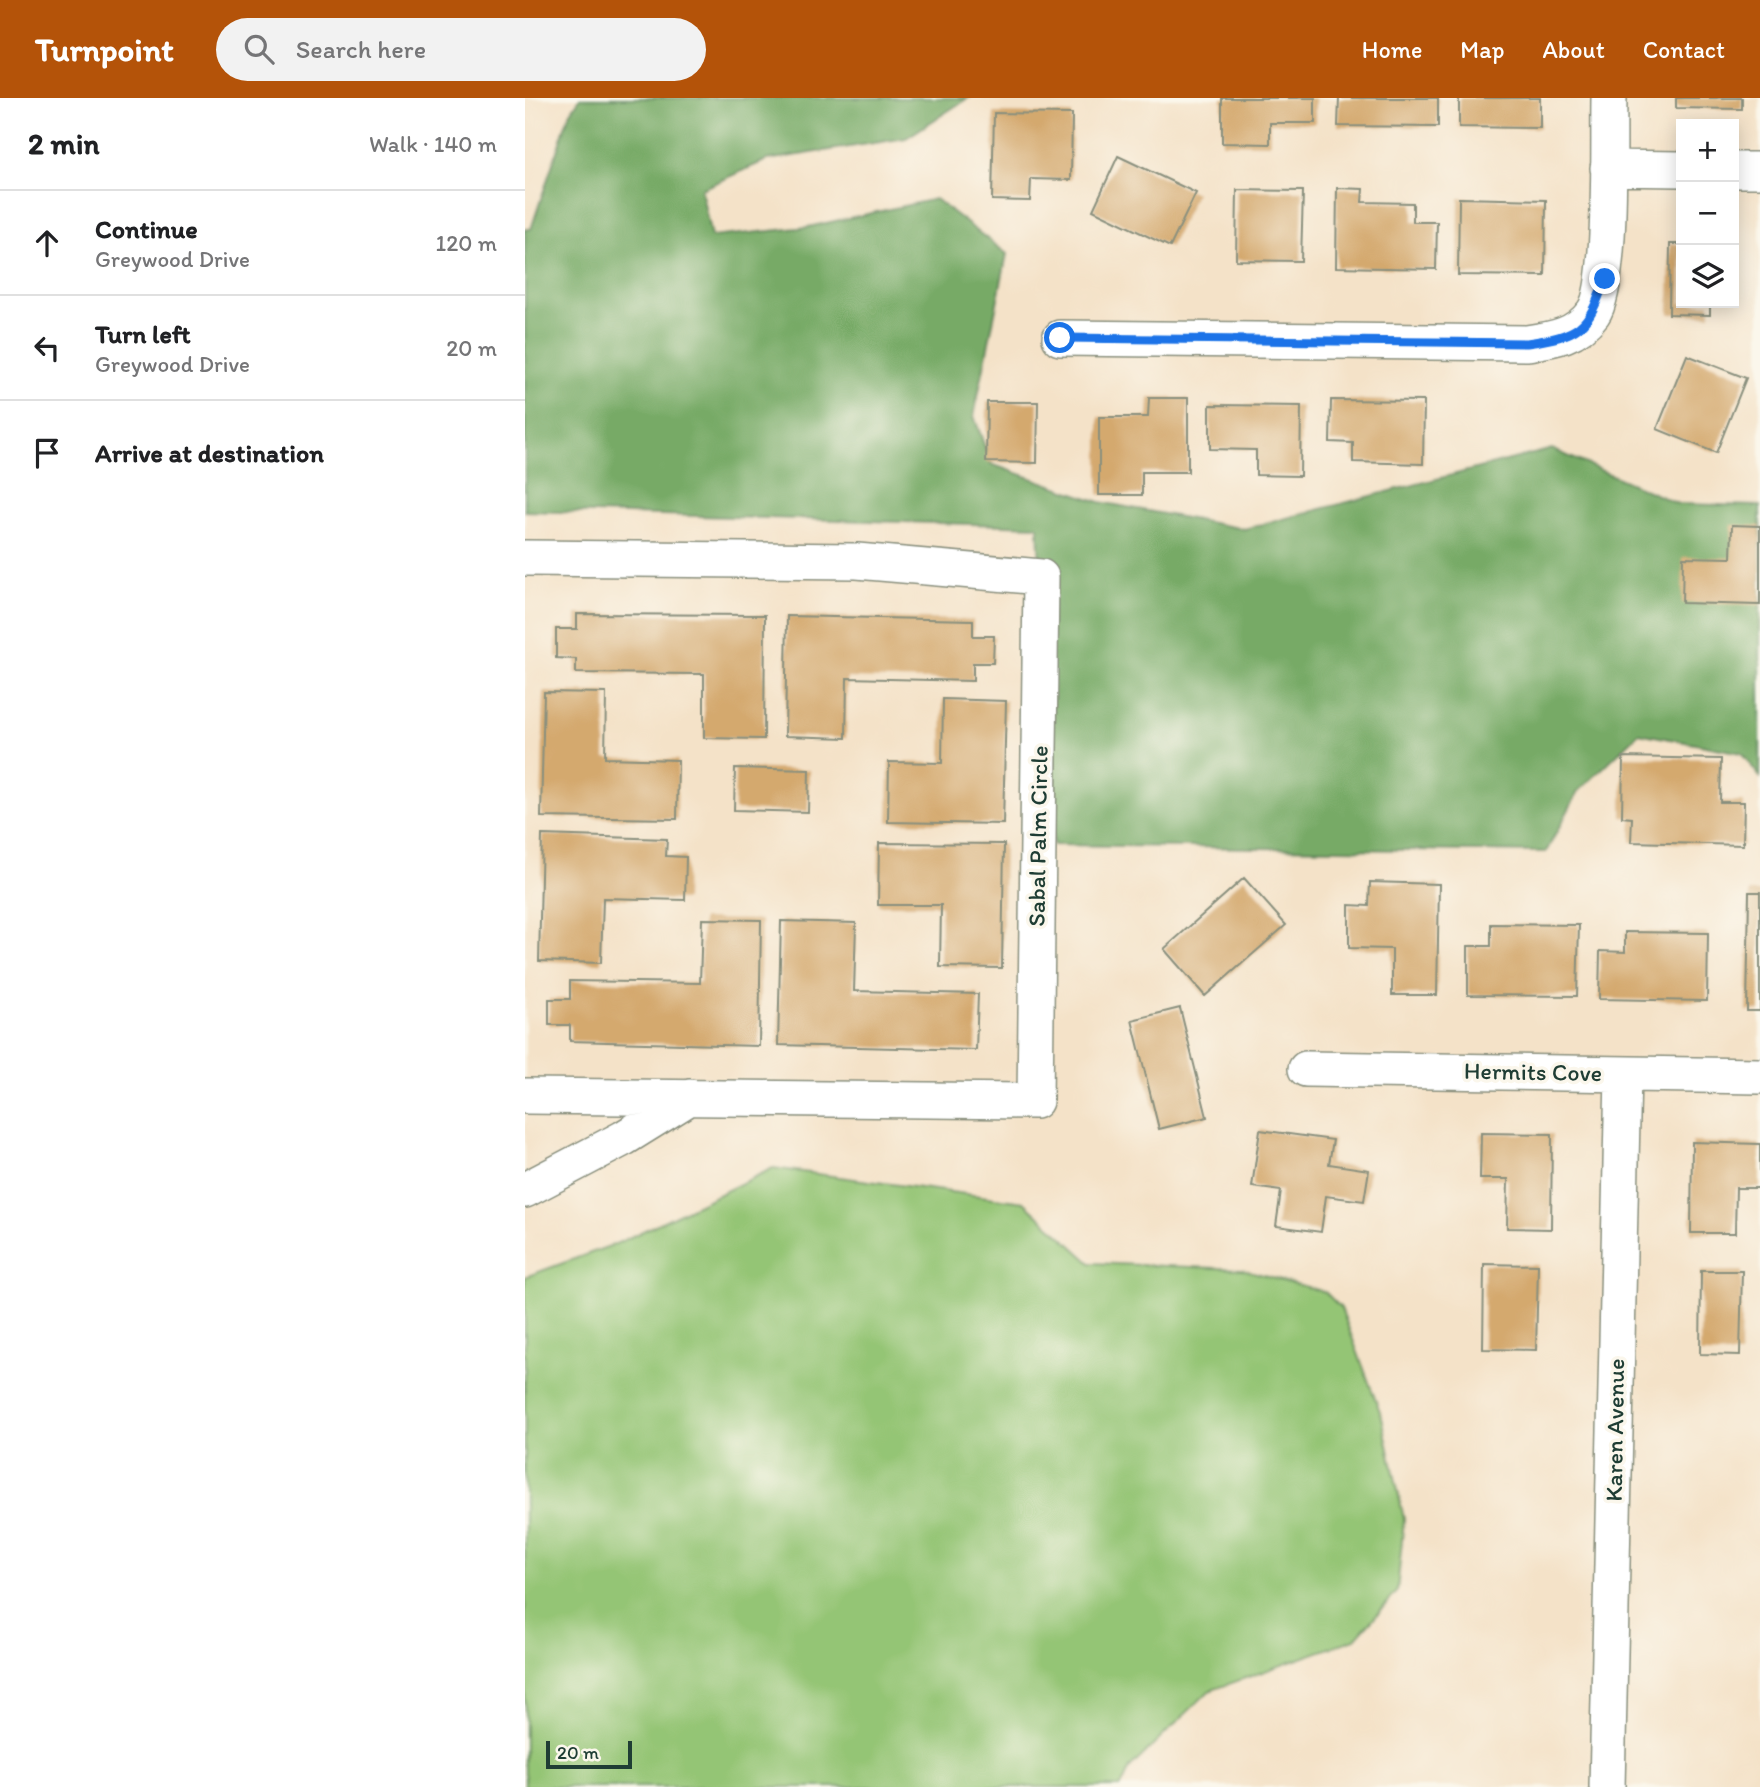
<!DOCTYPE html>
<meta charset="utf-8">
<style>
:root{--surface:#fff;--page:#f2f2f2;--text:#202124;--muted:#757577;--line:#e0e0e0;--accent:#b45309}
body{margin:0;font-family:Itim,sans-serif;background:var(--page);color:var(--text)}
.controls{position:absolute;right:21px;top:21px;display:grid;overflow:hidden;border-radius:0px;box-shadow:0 4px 18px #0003}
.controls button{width:63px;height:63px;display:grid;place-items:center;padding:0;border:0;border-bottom:2px solid var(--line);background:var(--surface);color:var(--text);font:35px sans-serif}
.scale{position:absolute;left:21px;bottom:18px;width:86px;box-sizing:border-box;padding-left:7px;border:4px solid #1f3d34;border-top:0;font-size:19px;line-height:24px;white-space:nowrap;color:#1f3d34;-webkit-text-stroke:5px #fbf7ec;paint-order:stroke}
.stop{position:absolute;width:21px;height:21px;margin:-16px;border:5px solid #1a73e8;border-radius:50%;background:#fff}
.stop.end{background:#1a73e8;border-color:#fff;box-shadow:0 2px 7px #0008}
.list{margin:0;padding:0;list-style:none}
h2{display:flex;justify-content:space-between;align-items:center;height:91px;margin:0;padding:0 28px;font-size:30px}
h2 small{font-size:23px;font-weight:400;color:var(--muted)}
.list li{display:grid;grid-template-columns:46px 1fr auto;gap:21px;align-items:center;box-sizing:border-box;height:105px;padding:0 28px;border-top:2px solid var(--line)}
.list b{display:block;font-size:26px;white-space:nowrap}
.list p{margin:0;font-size:23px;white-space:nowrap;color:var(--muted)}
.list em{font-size:23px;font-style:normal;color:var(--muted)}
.icon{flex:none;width:38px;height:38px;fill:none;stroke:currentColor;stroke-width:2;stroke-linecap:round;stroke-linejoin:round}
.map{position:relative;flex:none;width:1235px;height:1689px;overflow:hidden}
header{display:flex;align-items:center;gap:42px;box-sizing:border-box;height:98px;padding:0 35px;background:var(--accent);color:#fff}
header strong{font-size:33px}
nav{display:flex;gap:38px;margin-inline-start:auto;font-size:24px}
.search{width:490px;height:63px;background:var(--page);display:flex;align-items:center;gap:18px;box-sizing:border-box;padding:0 24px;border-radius:38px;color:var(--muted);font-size:26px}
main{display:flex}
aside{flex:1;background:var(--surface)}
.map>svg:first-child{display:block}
</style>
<header>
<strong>Turnpoint</strong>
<div class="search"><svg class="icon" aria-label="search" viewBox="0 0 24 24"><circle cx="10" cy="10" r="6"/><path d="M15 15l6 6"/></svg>Search here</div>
<nav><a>Home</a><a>Map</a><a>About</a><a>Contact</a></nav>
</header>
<main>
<aside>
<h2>2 min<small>Walk · 140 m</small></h2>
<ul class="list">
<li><svg class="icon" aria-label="ahead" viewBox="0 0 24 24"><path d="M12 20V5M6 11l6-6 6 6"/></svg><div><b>Continue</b><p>Greywood Drive</p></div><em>120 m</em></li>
<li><svg class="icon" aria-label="left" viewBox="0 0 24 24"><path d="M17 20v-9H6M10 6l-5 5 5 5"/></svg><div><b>Turn left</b><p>Greywood Drive</p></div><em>20 m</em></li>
<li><svg class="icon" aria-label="arrive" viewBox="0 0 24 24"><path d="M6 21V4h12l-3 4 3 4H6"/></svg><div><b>Arrive at destination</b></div></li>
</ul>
</aside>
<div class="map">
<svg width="1235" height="1689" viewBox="0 0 1235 1689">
<rect width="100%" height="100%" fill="#fbf7ec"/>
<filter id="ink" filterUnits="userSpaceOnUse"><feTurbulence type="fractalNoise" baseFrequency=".0143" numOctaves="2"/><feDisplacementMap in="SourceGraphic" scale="14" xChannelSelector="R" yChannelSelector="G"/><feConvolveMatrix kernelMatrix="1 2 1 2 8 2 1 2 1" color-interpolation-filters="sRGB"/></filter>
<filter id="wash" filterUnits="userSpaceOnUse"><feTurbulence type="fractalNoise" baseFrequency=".00686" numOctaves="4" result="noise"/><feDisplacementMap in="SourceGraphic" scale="28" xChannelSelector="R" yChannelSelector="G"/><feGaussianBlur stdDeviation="1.57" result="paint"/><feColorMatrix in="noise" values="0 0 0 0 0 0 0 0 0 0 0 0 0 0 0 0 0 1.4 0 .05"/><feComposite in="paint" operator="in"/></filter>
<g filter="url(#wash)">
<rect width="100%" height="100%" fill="#f4e2c8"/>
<path fill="#94c575" stroke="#5a8154" stroke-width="2" d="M248 1070 499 1104 566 1165 717 1171 800 1194 816 1210 857 1319 879 1421 872 1494 830 1541 684 1593 605 1670 596 1689H0V1179L93 1145Z"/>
<path fill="#7a6" stroke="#4b744d" stroke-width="2" d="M55 0H443L381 40 242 62 176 91 186 139 283 129 410 101 482 156 449 318 466 366 575 404 719 431 1027 351 1153 406 1235 408V679L1216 655 1114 635 1053 694 1021 754 528 747 513 428 0 413V131H6L44 17Z"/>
<g id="blocks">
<path fill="#d4a96e" d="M697 0H790V25H745V46L697 45Z
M814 0H913V29L813 28Z
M934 0H1015V30L934 29Z
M1151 0H1217V11L1151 10Z
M469 15 547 16 546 82 506 81 505 103 467 102Z
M593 58 671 95 645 149 568 112Z
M812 90 838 91 837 104 888 105V124H912L911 171 811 169Z
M712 92 778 93 776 163 711 162Z
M934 100 1021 102 1020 178 933 177Z
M1145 146H1156V205H1185V217L1144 216Z
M1162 257 1221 280 1191 355 1132 331Z
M624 300H663V374H617V397H574V319H623Z
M806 302 899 303 898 366 828 364V345L805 344Z
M462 304H513L512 365 461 364Z
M685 307 776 308 775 378 731 377V352L685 351Z
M1207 427 1235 428V507L1157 505 1158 459 1206 460Z
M52 516 240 517 239 641 179 640V576L51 575V561L31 560V531H52Z
M262 518 448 522V538H469L468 565H448V583L322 580 321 640 260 638Z
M19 594 81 595 80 660 153 662 152 721 16 719Z
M418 601 481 603 478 726 363 724 364 664 417 665Z
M1098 659 1196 661 1195 704H1219L1218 747 1106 744 1107 720 1097 719Z
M210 670 284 672 283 714 209 712Z
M17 737 142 741 141 758 161 759 160 802 78 800 76 865 14 863Z
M354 745 479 746 477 870 415 869 416 807H353Z
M719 780 761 827 680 898 639 851Z
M845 784 914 786 912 897H867V851L824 850V807L844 808Z
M1224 794H1235V913H1222Z
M177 821 236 822 234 948 45 943V927H24V901H45V883L175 885Z
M256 823 331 825 329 893 453 896 451 952 253 947Z
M966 826 1054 827 1052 898 943 897V848H966Z
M1100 834 1183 835 1182 903 1074 901 1075 853 1100 854Z
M655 910 682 1019 634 1031 607 922Z
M735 1032 808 1042 804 1066 844 1072 839 1103 801 1098 796 1134 751 1128 756 1093 727 1089Z
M956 1035 1027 1036 1026 1131 982 1130 983 1081H955Z
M1167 1044 1235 1046V1090H1211L1210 1135H1166Z
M959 1166 1013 1167 1011 1252 958 1251Z
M1176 1173H1217L1215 1257 1175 1256Z"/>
</g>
</g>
<g filter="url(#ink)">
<use href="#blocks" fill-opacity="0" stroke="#8a907e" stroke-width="2"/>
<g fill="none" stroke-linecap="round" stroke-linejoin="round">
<g stroke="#8a907e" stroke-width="38">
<path id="minor" d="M1083 70 1156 71
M1209 72H1235
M535 240 1002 245C1029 241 1051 238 1068 215 1088 188 1083 40 1084 0
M0 460 332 463 516 479 510 1003 0 998
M781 971 1235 978
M0 1092 99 1040 165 999
M1082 1689 1098 976"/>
</g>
<use href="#minor" stroke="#fff" stroke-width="35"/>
</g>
</g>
<g fill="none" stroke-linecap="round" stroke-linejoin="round" filter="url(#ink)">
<path stroke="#1a73e8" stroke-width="9" d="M535 240 1002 245C1054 237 1063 232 1080 181"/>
</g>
<g text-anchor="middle" stroke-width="7" stroke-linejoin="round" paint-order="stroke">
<g font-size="24" fill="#1f3d34" stroke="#fbf7ec">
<text transform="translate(513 738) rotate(-89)" y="8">Sabal Palm Circle</text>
<text transform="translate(1008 974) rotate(1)" y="8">Hermits Cove</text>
<text transform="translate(1090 1332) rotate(-89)" y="8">Karen Avenue</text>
</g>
</g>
</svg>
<div class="controls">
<button>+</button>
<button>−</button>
<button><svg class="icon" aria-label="layers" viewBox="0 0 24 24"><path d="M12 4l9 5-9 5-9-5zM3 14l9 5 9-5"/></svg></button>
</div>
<div class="scale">20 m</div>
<div class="stop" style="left:535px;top:240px"></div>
<div class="stop end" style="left:1080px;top:181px"></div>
</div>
</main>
